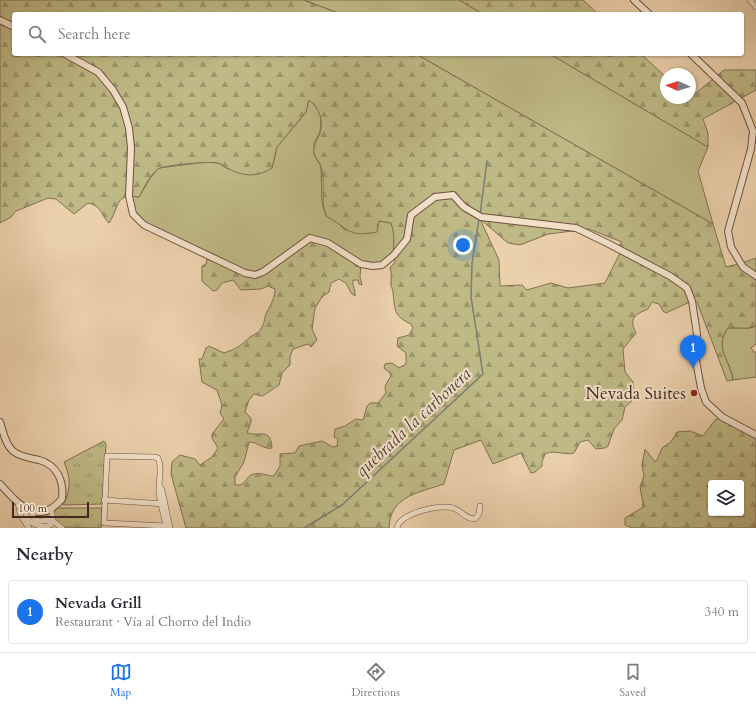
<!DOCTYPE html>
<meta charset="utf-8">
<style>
:root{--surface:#fff;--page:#f7f7f7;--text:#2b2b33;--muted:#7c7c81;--line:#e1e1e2;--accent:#1a73e8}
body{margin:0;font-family:Cardo,serif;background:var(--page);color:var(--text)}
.controls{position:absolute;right:12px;bottom:12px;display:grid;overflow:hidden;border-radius:4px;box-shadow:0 1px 3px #0004}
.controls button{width:36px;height:36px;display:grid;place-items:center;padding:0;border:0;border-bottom:1px solid var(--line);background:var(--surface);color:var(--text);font:20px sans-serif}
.compass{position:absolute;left:660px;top:68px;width:36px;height:36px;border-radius:50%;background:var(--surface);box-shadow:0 1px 3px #0004;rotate:273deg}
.scale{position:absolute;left:12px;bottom:10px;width:77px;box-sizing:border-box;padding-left:4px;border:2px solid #45281b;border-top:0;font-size:11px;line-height:14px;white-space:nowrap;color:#45281b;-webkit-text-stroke:3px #f2e0c9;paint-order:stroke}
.you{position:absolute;left:463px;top:245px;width:14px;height:14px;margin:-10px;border:3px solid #fff;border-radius:50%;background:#1a73e8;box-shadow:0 0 0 6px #1a73e833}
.badge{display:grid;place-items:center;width:26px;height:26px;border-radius:50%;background:var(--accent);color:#fff;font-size:13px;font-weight:700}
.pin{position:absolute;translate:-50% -33px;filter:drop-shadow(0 1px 2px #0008)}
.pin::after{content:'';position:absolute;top:21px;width:14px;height:12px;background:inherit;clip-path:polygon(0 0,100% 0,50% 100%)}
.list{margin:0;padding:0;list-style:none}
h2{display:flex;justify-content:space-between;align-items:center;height:52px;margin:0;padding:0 16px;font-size:17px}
h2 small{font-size:13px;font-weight:400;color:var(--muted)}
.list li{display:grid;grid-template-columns:26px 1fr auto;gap:12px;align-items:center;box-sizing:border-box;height:64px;margin:0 8px 8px;padding:0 8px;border:1px solid var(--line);border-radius:4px}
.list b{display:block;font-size:15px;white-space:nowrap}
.list p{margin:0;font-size:13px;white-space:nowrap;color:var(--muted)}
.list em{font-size:13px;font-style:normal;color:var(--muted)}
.icon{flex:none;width:22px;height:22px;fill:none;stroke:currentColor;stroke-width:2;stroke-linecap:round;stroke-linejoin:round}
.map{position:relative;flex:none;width:756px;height:528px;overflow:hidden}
.search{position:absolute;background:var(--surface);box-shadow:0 1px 3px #0004;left:12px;right:12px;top:12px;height:44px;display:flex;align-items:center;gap:10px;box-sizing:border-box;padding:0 14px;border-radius:4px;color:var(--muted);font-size:15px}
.sheet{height:124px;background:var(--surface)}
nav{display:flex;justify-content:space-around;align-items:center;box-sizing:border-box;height:56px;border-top:1px solid var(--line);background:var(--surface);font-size:11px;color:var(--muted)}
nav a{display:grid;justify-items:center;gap:2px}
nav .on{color:var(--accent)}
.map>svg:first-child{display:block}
</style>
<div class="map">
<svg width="756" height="528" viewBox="0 0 756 528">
<defs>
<pattern id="forest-firs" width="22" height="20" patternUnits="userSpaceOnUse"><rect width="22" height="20" fill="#beb985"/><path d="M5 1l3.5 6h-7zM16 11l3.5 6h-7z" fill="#9c966c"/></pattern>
<pattern id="park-tufts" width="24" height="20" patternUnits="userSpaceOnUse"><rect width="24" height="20" fill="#beb985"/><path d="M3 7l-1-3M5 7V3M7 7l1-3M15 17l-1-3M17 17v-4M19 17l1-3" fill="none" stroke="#9c966c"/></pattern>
</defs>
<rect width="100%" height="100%" fill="#ebd0ac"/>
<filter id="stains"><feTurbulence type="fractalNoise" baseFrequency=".005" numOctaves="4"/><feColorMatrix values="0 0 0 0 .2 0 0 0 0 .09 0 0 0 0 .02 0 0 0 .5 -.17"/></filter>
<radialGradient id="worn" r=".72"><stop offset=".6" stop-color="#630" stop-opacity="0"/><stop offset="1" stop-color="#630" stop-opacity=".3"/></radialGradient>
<path fill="#beb985" stroke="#827050" d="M304 0H459L483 14H341Z
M416 54H550L708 147 698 171 713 224Z
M309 100 318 107 321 119 320 132 314 143V155L321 166 322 203 326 216 336 221 345 230 379 221 391 223 395 233 394 255 382 265 361 264 255 275 144 225 133 214 129 196 139 197 151 177 159 168 206 162 218 163 228 169 272 168 277 147 306 112Z
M756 258V276L742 263Z
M756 326V344L751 348 754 352H756V377L733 380C731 361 713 349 728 328H750Z"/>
<path fill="url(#forest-firs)" stroke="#827050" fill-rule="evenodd" d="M0 0H303L341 14H14V54H416L713 224 726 267 742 263 756 276V326C746 330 738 327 728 328 713 348 731 361 733 380L727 381 697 302 692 301 666 313 663 311 659 304 652 302 648 309C636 314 628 318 636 333L623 349 625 372 633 382 634 394 631 402 625 407 622 420 614 429 608 446 605 448 596 449 588 440 580 442 574 453C564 456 555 449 545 454L542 462V466L535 472 531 473 521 453 493 464 481 440 454 450 444 484C418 493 390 496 389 528H186L171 474 172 462 180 455 195 459 200 465 212 457 218 448 212 438V434L224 419 220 413 222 405 217 390 202 382 199 359H202L206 348 209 346 224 353C238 348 239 347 250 337 255 334 259 333 262 327 265 322 264 317 267 312 271 304 275 298 275 289L268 286 261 289 241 290 233 280 222 283 217 290 213 291 202 281V266L206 264 207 259 245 273 255 275 304 240 328 243 361 264 360 277 362 285 359 284 358 280H353C352 286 356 290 355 296L351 293 346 283 339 279 331 283 329 292 322 297 315 308 312 329 317 340 311 347 308 344 293 349 290 357V365L282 373 279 385C275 387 263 397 261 396 259 396 257 394 254 394L249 400 245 412 251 418V422L247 433C259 437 271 427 272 448 264 450 258 442 249 442L244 462 235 477V485C247 487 245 475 254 474 260 472 267 476 274 476L280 466V454L295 453 299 446 322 441 333 447 337 446 338 439 334 437 335 429 345 426 356 419 363 420 367 406 370 403H378L386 393 385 386 391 376 390 373 384 368 385 364 392 363 399 368 406 364V353L397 346 398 338 409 335 413 328 411 324C393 316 395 309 393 292 393 289 390 286 391 283 391 276 392 275 390 268L395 262C392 248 396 236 391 223L379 221 377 232C347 238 349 228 326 216 320 197 326 184 321 167 320 162 315 158 314 153 313 145 317 141 320 133 324 120 319 108 309 100L306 112 277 147 272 168C258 177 244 177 229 169 225 168 222 164 218 163 211 161 164 165 158 169 149 176 144 188 139 197 114 193 120 207 109 223 100 214 102 206 88 203L74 214 56 199 48 198 16 211 11 217 0 223ZM480 219 508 243 520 245 548 234 589 229 622 242 616 249 620 253 605 283 568 288 551 283 527 290 522 285 500 286 499 260Z
M459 0H583L598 14H483Z
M550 54H641L666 77V98H690L724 70H756V90L703 119 708 133V147Z
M722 417 756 435V528H632L625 525V518L642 508 643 503 640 487 644 476 642 465 645 449 655 462 658 458 662 448 671 442 677 432 690 431 703 436 715 420ZM711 483H741V513H711Z"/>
<path fill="url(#park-tufts)" stroke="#827050" d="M104 441 106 444 102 504 63 505C71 490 71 478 64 462Z
M55 508H102L101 528 61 527 45 514Z"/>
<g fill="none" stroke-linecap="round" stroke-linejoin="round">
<path stroke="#797d76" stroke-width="1.5" d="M480 215 487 161
M304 528 342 505 483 374 471 297 472 263 479 219"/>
<g stroke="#6e523f" stroke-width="6">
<path id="minor" d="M750 0 756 7
M160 487 162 490 170 528
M104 500 165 504
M18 503 21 516 29 528
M25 508 27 518C32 525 42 528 51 525L53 518 51 510
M32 511V516L38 521 53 520
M53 521 62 528
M166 528V526C164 515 160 504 159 492 158 482 163 468 158 458L154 457 107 456 104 523H105L166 526H170
M397 528C400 513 440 504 453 508 462 511 465 519 475 519L479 514 480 506"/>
</g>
<g stroke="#6e523f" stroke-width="8">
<path id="tertiary" d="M634 0 649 14
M0 20 14 27
M65 54 98 72 113 90 123 107 129 128 131 148 129 196 133 214 144 225 245 273 255 275 263 272 310 238 328 243 361 264 373 266 382 265 394 255 407 239 411 215 435 197 453 195 464 207 481 217 576 228 607 243 670 276 687 288 692 301 697 334 695 355 701 388 706 402 722 417 756 435
M691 54 742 103 753 131 751 149 728 231 731 247 743 267 756 276
M0 422C3 431 5 444 13 451 20 457 30 458 39 460 58 465 64 482 62 499 38 527 19 505 0 484"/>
</g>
<use href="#minor" stroke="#f2e0c9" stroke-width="5"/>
<use href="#tertiary" stroke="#f2e0c9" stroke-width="6"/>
</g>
<circle fill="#8f2418" stroke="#f2e0c9" stroke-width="1.5" cx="694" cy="393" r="4"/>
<g text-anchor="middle" stroke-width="4" stroke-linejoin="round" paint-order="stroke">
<g font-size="17" fill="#45281b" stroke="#f2e0c9" text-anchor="end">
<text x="686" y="399">Nevada Suites</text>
</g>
<g font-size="18" font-style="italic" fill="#564439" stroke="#f2e0c9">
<text transform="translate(413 422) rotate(-43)" y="6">quebrada la carbonera</text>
</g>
</g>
<rect width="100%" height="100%" filter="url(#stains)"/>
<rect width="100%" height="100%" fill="url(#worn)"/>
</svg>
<div class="controls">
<button><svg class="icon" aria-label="layers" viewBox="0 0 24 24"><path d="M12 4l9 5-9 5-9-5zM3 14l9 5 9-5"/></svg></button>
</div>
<svg class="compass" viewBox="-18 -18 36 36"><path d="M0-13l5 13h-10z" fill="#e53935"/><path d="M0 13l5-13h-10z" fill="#7c7c81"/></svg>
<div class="scale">100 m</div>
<div class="you"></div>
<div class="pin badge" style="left:693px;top:368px">1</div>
<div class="search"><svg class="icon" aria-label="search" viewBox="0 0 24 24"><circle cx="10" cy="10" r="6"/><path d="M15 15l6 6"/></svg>Search here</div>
</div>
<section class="sheet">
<h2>Nearby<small></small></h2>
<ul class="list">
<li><span class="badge">1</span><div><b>Nevada Grill</b><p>Restaurant · Vía al Chorro del Indio</p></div><em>340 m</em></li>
</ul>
</section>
<nav>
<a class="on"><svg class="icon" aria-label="map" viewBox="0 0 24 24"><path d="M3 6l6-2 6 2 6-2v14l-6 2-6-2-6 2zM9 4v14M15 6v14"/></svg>Map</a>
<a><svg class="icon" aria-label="directions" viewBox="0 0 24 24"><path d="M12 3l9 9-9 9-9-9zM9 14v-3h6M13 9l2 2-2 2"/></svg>Directions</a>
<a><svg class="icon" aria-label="saved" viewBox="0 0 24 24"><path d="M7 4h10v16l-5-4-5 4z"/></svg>Saved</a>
</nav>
